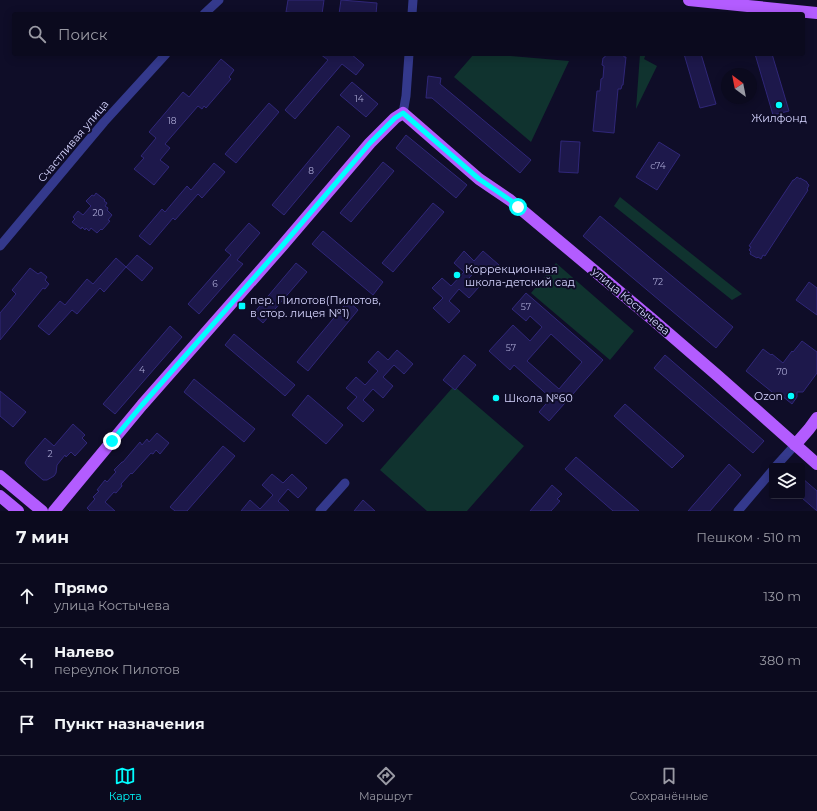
<!DOCTYPE html>
<html lang="ru">
<meta charset="utf-8">
<style>
:root{--surface:#0b0a1e;--page:#141327;--text:#f1f3f6;--muted:#9a9aa4;--line:#2b2b3c;--accent:#01fdff}
body{margin:0;font-family:Montserrat,sans-serif;background:var(--page);color:var(--text)}
.controls{position:absolute;right:12px;bottom:12px;display:grid;overflow:hidden;border-radius:4px;box-shadow:0 2px 10px #0003}
.controls button{width:36px;height:36px;display:grid;place-items:center;padding:0;border:0;border-bottom:1px solid var(--line);background:var(--surface);color:var(--text);font:20px sans-serif}
.compass{position:absolute;left:721px;top:68px;width:36px;height:36px;border-radius:50%;background:var(--surface);box-shadow:0 2px 10px #0003;rotate:328deg}
.stop{position:absolute;width:12px;height:12px;margin:-9px;border:3px solid #01fdff;border-radius:50%;background:#fff}
.stop.end{background:#01fdff;border-color:#fff;box-shadow:0 1px 4px #0008}
.list{margin:0;padding:0;list-style:none}
h2{display:flex;justify-content:space-between;align-items:center;height:52px;margin:0;padding:0 16px;font-size:17px}
h2 small{font-size:13px;font-weight:400;color:var(--muted)}
.list li{display:grid;grid-template-columns:26px 1fr auto;gap:12px;align-items:center;box-sizing:border-box;height:64px;padding:0 16px;border-top:1px solid var(--line)}
.list b{display:block;font-size:15px;white-space:nowrap}
.list p{margin:0;font-size:13px;white-space:nowrap;color:var(--muted)}
.list em{font-size:13px;font-style:normal;color:var(--muted)}
.icon{flex:none;width:22px;height:22px;fill:none;stroke:currentColor;stroke-width:2;stroke-linecap:round;stroke-linejoin:round}
.map{position:relative;flex:none;width:817px;height:511px;overflow:hidden}
.search{position:absolute;background:var(--surface);box-shadow:0 2px 10px #0003;left:12px;right:12px;top:12px;height:44px;display:flex;align-items:center;gap:10px;box-sizing:border-box;padding:0 14px;border-radius:4px;color:var(--muted);font-size:15px}
.sheet{height:244px;background:var(--surface)}
nav{display:flex;justify-content:space-around;align-items:center;box-sizing:border-box;height:56px;border-top:1px solid var(--line);background:var(--surface);font-size:11px;color:var(--muted)}
nav a{display:grid;justify-items:center;gap:2px}
nav .on{color:var(--accent)}
.map>svg:first-child{display:block}
</style>
<div class="map">
<svg width="817" height="511" viewBox="0 0 817 511">
<rect width="100%" height="100%" fill="#0f0d28"/>
<path fill="#10332f" d="M474 54H486L569 61 531 142 454 77Z
M640 54H646L644 59 657 66 636 109Z
M620 197 742 294 732 300 614 206Z
M556 263 634 331 610 360 531 293Z
M454 386 524 446 467 511H427L380 470Z"/>
<path fill="#1d184b" stroke="#302779" fill-rule="evenodd" d="M288 0H324L322 14H305L286 12Z
M341 0 377 3 376 14H339Z
M320 54H351L364 65 356 75 342 64 295 119 285 110 328 60Z
M605 54H624V57H626L623 85H622L621 89H618L614 133 593 131 597 91H600L601 79 603 78 604 66 602 65 603 58 605 57Z
M684 54H701L716 104 700 108Z
M755 54H772L789 111 773 115Z
M221 59 234 70 229 77 231 79 206 108 204 106 202 109 198 106 165 144 170 148 160 160 169 167 154 185 134 169 144 158 141 156 156 138 149 132 183 92 189 97Z
M428 76 441 78 440 84 531 160 520 173 432 98H426Z
M352 82 378 104 366 117 340 95Z
M269 103 279 112 236 163 225 154Z
M338 126 350 136 284 215 272 205Z
M406 135 467 185 456 198 396 148Z
M561 141 580 142 578 173 559 172Z
M659 142 680 155 657 190 636 177Z
M383 162 394 171 351 222 340 213Z
M214 163 225 172 202 198 198 194 175 220 173 218 150 245 139 236 162 209 165 212 187 186 191 190Z
M797 177 800 179V178L807 182V183L809 185 807 189 808 190 765 256 763 255 761 259 758 257 757 258 750 254 751 252 749 250 751 247 749 246 793 180H794Z
M96 193 105 200 104 201 107 203 105 206 108 208 107 210 112 215 108 220 110 221 102 230 101 229 97 233 91 228 89 231 86 228 85 230 82 227 81 229 72 222 75 219 73 217 78 211 83 215 91 206 86 201 92 195 94 196Z
M433 203 444 212 393 272 382 263Z
M600 216 733 327 716 348 583 236Z
M249 223 260 233 237 260 243 264 199 314 188 304 231 255 225 250Z
M323 231 383 282 373 295 312 244Z
M464 251 474 261 483 251 499 265 490 275 480 266 469 278 479 287 469 298 459 289 449 301 460 311 449 323 433 308 443 298 432 288 442 278 451 286 464 272 454 263Z
M137 255 153 268 142 281 126 267Z
M116 258 126 267 104 292 100 288 77 314 72 310 49 335 38 326 60 301 65 305 87 279 93 284Z
M296 263 307 272 263 323 253 314Z
M30 268 38 274 41 272 47 277 45 280 49 284 45 289 43 288 0 340V313L16 294 12 290Z
M809 282 817 288V315L796 300Z
M526 293 603 360 549 421 539 412 551 398 514 365 510 370 489 351 513 325 530 341 542 327 530 316 526 321 512 309ZM551 334 582 362 559 389 527 361Z
M348 301 358 310 308 371 297 362Z
M170 326 182 337 115 414 103 404Z
M234 334 295 385 285 396 225 345Z
M802 341 817 352V373L803 392H797V397L792 404 782 396H777L746 371 763 349 771 355 772 354 783 363 792 351 793 352Z
M397 350 413 364 404 374 394 365 383 377 393 386 383 398 373 389 363 400 374 410 363 422 347 408 357 397 346 388 356 377 365 385 378 371 368 362 378 351 388 360Z
M464 355 476 365 455 390 443 380Z
M665 355 764 441 753 453 654 368Z
M194 379 255 429 244 442 184 392Z
M0 391 26 412 13 427 0 416Z
M308 395 343 425 326 444 292 415Z
M625 404 684 456 672 468 614 416Z
M73 424 85 435 82 438 87 443 75 456 71 452 66 457 65 455 57 465 56 473 54 476 47 480H43L28 467 25 463 27 459 45 438 54 446Z
M157 433 169 443 160 454 156 450 153 454 151 453 132 474 131 473 121 484 122 486 116 493 114 492 105 502 115 511H90L87 508 95 499 93 497 99 491 97 490 105 480 107 482 116 472 114 470 122 462H123L140 442 142 445 147 439 149 442Z
M223 446 235 456 187 511H175L170 507Z
M576 457 639 511H613L565 469Z
M729 464 741 475 710 511H688Z
M272 474 283 483 292 474 307 488 298 498 288 489 278 501 289 511H241L250 500 260 509 273 495 262 485Z
M802 478 817 491V511L802 498Z
M552 485 562 494 557 499 560 501 551 511H530Z
M363 500 375 511H354Z"/>
<g fill="none" stroke-linecap="round" stroke-linejoin="round">
<path stroke="#34398c" stroke-width="9" d="M204 14 219 0
M412 14 413 0
M403 113 406 96 409 54
M0 246 104 122 166 54
M776 466 795 445
M320 511 345 483
M738 511 772 471"/>
<path stroke="#b35cff" stroke-width="12" d="M689 0 817 13
M795 445 809 429 817 418
M0 476 42 511
M0 496 18 511
M54 511 142 405 282 246 370 143 395 118 403 113 479 179 510 200 652 319 718 376 817 464"/>
</g>
<g fill="none" stroke-linecap="round" stroke-linejoin="round">
<path stroke="#01fdff" stroke-width="5" d="M112 441 142 405 282 246 370 143 395 118 403 113 479 179 510 200 518 207"/>
</g>
<g fill="#01fdff" stroke="#0f0d28" stroke-width="1.5">
<circle cx="779" cy="105" r="4"/>
<circle cx="457" cy="275" r="4"/>
<rect x="238" y="302" width="8" height="8" rx="2"/>
<circle cx="791" cy="396" r="4"/>
<circle cx="496" cy="398" r="4"/>
</g>
<g text-anchor="middle" stroke-width="4" stroke-linejoin="round" paint-order="stroke">
<g font-size="9" fill="#a8a6d2">
<text x="359" y="102">14</text>
<text x="172" y="124">18</text>
<text x="658" y="169">с74</text>
<text x="311" y="174">8</text>
<text x="98" y="216">20</text>
<text x="658" y="285">72</text>
<text x="215" y="287">6</text>
<text x="526" y="310">57</text>
<text x="511" y="351">57</text>
<text x="142" y="373">4</text>
<text x="782" y="375">70</text>
<text x="50" y="457">2</text>
</g>
<g font-size="11" fill="#d6d5ff" stroke="#0f0d28" text-anchor="start">
<text x="779" y="122" text-anchor="middle">Жилфонд</text>
<text x="465" y="273">Коррекционная<tspan x="465" dy="13">школа-детский сад</tspan></text>
<text x="250" y="304">пер. Пилотов(Пилотов,<tspan x="250" dy="13">в стор. лицея №1)</tspan></text>
<text x="783" y="400" text-anchor="end">Ozon</text>
<text x="504" y="402">Школа №60</text>
</g>
<g font-size="11" fill="#d6d5ff" stroke="#0f0d28">
<text transform="translate(73 141) rotate(-50)" y="4">Счастливая улица</text>
<text transform="translate(631 301) rotate(40)" y="4">улица Костычева</text>
</g>
</g>
</svg>
<div class="controls">
<button><svg class="icon" aria-label="layers" viewBox="0 0 24 24"><path d="M12 4l9 5-9 5-9-5zM3 14l9 5 9-5"/></svg></button>
</div>
<svg class="compass" viewBox="-18 -18 36 36"><path d="M0-13l5 13h-10z" fill="#e53935"/><path d="M0 13l5-13h-10z" fill="#9a9aa4"/></svg>
<div class="stop" style="left:518px;top:207px"></div>
<div class="stop end" style="left:112px;top:441px"></div>
<div class="search"><svg class="icon" aria-label="search" viewBox="0 0 24 24"><circle cx="10" cy="10" r="6"/><path d="M15 15l6 6"/></svg>Поиск</div>
</div>
<section class="sheet">
<h2>7 мин<small>Пешком · 510 m</small></h2>
<ul class="list">
<li><svg class="icon" aria-label="ahead" viewBox="0 0 24 24"><path d="M12 20V5M6 11l6-6 6 6"/></svg><div><b>Прямо</b><p>улица Костычева</p></div><em>130 m</em></li>
<li><svg class="icon" aria-label="left" viewBox="0 0 24 24"><path d="M17 20v-9H6M10 6l-5 5 5 5"/></svg><div><b>Налево</b><p>переулок Пилотов</p></div><em>380 m</em></li>
<li><svg class="icon" aria-label="arrive" viewBox="0 0 24 24"><path d="M6 21V4h12l-3 4 3 4H6"/></svg><div><b>Пункт назначения</b></div></li>
</ul>
</section>
<nav>
<a class="on"><svg class="icon" aria-label="map" viewBox="0 0 24 24"><path d="M3 6l6-2 6 2 6-2v14l-6 2-6-2-6 2zM9 4v14M15 6v14"/></svg>Карта</a>
<a><svg class="icon" aria-label="directions" viewBox="0 0 24 24"><path d="M12 3l9 9-9 9-9-9zM9 14v-3h6M13 9l2 2-2 2"/></svg>Маршрут</a>
<a><svg class="icon" aria-label="saved" viewBox="0 0 24 24"><path d="M7 4h10v16l-5-4-5 4z"/></svg>Сохранённые</a>
</nav>
